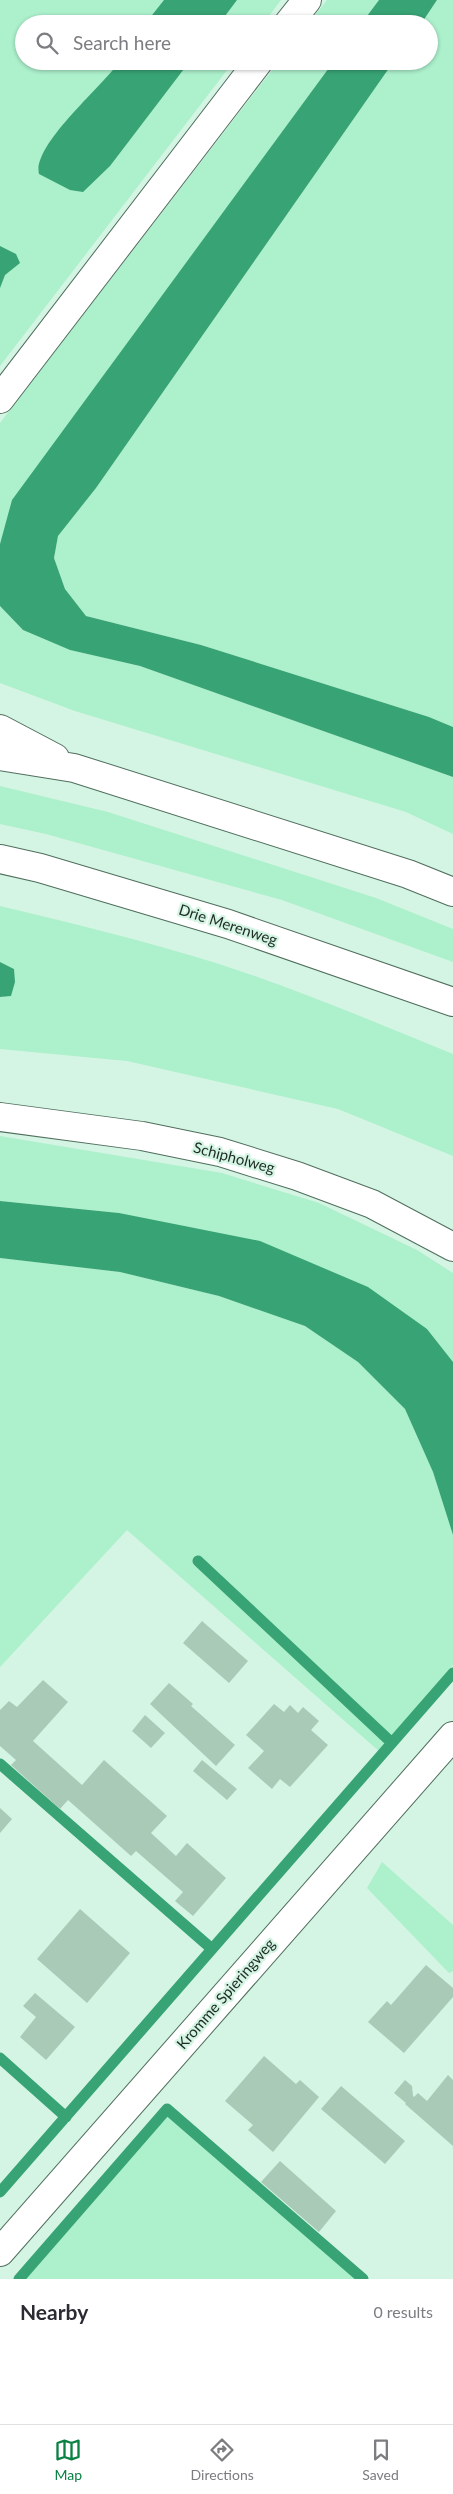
<!DOCTYPE html>
<style>
:root{--surface:#fff;--page:#f2f2f3;--text:#2b2b33;--muted:#7c7c81;--line:#e1e1e2;--accent:#0b8043}
body{margin:0;font-family:Lato,sans-serif;background:var(--page);color:var(--text)}
.list{margin:0;padding:0;list-style:none}
h2{display:flex;justify-content:space-between;align-items:center;height:65px;margin:0;padding:0 20px;font-size:21px}
h2 small{font-size:16px;font-weight:400;color:var(--muted)}
.icon{flex:none;width:28px;height:28px;fill:none;stroke:currentColor;stroke-width:2;stroke-linecap:round;stroke-linejoin:round}
.map{position:relative;flex:none;width:453px;height:2279px;overflow:hidden}
.search{position:absolute;background:var(--surface);box-shadow:0 1px 4px #0004;left:15px;right:15px;top:15px;height:55px;display:flex;align-items:center;gap:12px;box-sizing:border-box;padding:0 18px;border-radius:28px;color:var(--muted);font-size:19px}
.sheet{height:145px;background:var(--surface)}
nav{display:flex;justify-content:space-around;align-items:center;box-sizing:border-box;height:70px;border-top:1px solid var(--line);background:var(--surface);font-size:14px;color:var(--muted)}
nav a{display:grid;justify-items:center;gap:2px}
nav .on{color:var(--accent)}
.map>svg:first-child{display:block}
</style>
<div class="map">
<svg width="453" height="2279" viewBox="0 0 453 2279">
<rect width="100%" height="100%" fill="#d4f5e3"/>
<path fill="#acf0cc" d="M0 0H281L263 24H24V61H234L0 366Z
M327 0H379L361 24H308Z
M437 0H453V727L429 717 201 645 86 616 65 589 54 558 58 536 96 488 394 61H429V24H421Z
M279 61H334L13 500 0 544V423Z
M0 606 23 630 70 650 140 666 453 777V834L406 812 75 711 0 683Z
M0 786 108 812 376 898 453 929V962L282 900 46 834 0 824Z
M0 906C72 923 145 941 216 963 296 989 375 1022 453 1054V1156L338 1109 127 1061 0 1049V997L11 996 14 969 0 962Z
M0 1136 222 1173 319 1203 417 1250 453 1273V1362L427 1329 119 1213 0 1201Z
M0 1258 120 1272 219 1296 305 1326 358 1362 405 1409 433 1472 453 1535V1665L380 1752 127 1530 0 1667Z
M382 1862 453 1925V1971L449 1973 367 1888Z
M167 2109 363 2279H19Z"/>
<path fill="#38a375" d="M164 0H237L219 24H145Z
M379 0H437L421 24H361Z
M120 61H190L110 166 83 192 70 190 39 174C32 145 103 86 120 61Z
M334 61H394L96 488 58 536 54 558 65 589 86 616 201 645 429 717 453 727V777L140 666 70 650 23 630 0 606V544L12 500Z
M0 246 16 254 20 263 5 275 0 288Z
M0 962 14 969 15 982 11 996 0 997Z
M0 1201 119 1213 260 1241 368 1287 427 1329 453 1362V1535L433 1472 405 1409 358 1362 305 1326 219 1296 120 1272 0 1258Z"/>
<g fill="none" stroke-linecap="round" stroke-linejoin="round">
<path stroke="#38a375" stroke-width="11" d="M198 1561 392 1743
M0 1764 212 1949
M0 2058 66 2117
M0 2192 453 1673
M19 2279 167 2109 363 2279"/>
</g>
<path fill="#aacab8" d="M202 1621 248 1661 229 1683 183 1643Z
M43 1680 68 1702 33 1741 82 1785 104 1760 167 1816 151 1833 176 1856 187 1843 226 1878 193 1916 175 1901 183 1892 136 1851 131 1856 68 1800 60 1809 11 1765 16 1760 0 1746V1710L9 1701 17 1707Z
M169 1683 193 1704 191 1706 235 1745 216 1766 150 1704Z
M274 1704 284 1712 290 1705 298 1713 303 1707 319 1721 311 1730 328 1745 290 1787 280 1779 272 1789 248 1768 264 1751 246 1735Z
M145 1715 165 1733 151 1748 132 1731Z
M202 1760 237 1789 227 1800 193 1771Z
M0 1808 12 1819 0 1833Z
M80 1909 130 1953 87 2003 37 1959Z
M426 1965 453 1988V1997L404 2053 368 2022 387 2001 391 2005Z
M35 1993 75 2027 46 2060 20 2037 36 2017 23 2006Z
M264 2056 296 2084 300 2080 319 2097 273 2152 248 2130 253 2125 225 2101Z
M448 2075 453 2080V2146L405 2104 406 2103 394 2093 405 2080 412 2086 413 2096 414 2097 418 2093 427 2101Z
M341 2086 405 2141 385 2164 321 2109Z
M280 2161 336 2211 319 2232 261 2182Z"/>
<g fill="none" stroke-linecap="round" stroke-linejoin="round">
<g stroke="#506e5e" stroke-width="30">
<path id="minor" d="M0 2252 453 1736"/>
</g>
<g stroke="#506e5e" stroke-width="30">
<path id="major" d="M0 1117 142 1136 220 1152 297 1176 372 1204 453 1247"/>
</g>
<g stroke="#506e5e" stroke-width="30">
<path id="highway" d="M288 24 307 0
M0 399 259 61
M0 729 55 758
M0 756 74 768 408 874 453 892
M0 859 40 868 228 924 453 1002"/>
</g>
<use href="#minor" stroke="#fff" stroke-width="28"/>
<use href="#major" stroke="#fff" stroke-width="28"/>
<use href="#highway" stroke="#fff" stroke-width="28"/>
</g>
<g text-anchor="middle" stroke-width="4.5" stroke-linejoin="round" paint-order="stroke">
<g font-size="15" fill="#1e2b24" stroke="#d4f5e3">
<text transform="translate(228 925) rotate(18)" y="5">Drie Merenweg</text>
<text transform="translate(234 1158) rotate(15)" y="5">Schipholweg</text>
<text transform="translate(226 1994) rotate(-49)" y="5">Kromme Spieringweg</text>
</g>
</g>
</svg>
<div class="search"><svg class="icon" aria-label="search" viewBox="0 0 24 24"><circle cx="10" cy="10" r="6"/><path d="M15 15l6 6"/></svg>Search here</div>
</div>
<section class="sheet">
<h2>Nearby<small>0 results</small></h2>
<ul class="list">
</ul>
</section>
<nav>
<a class="on"><svg class="icon" aria-label="map" viewBox="0 0 24 24"><path d="M3 6l6-2 6 2 6-2v14l-6 2-6-2-6 2zM9 4v14M15 6v14"/></svg>Map</a>
<a><svg class="icon" aria-label="directions" viewBox="0 0 24 24"><path d="M12 3l9 9-9 9-9-9zM9 14v-3h6M13 9l2 2-2 2"/></svg>Directions</a>
<a><svg class="icon" aria-label="saved" viewBox="0 0 24 24"><path d="M7 4h10v16l-5-4-5 4z"/></svg>Saved</a>
</nav>
